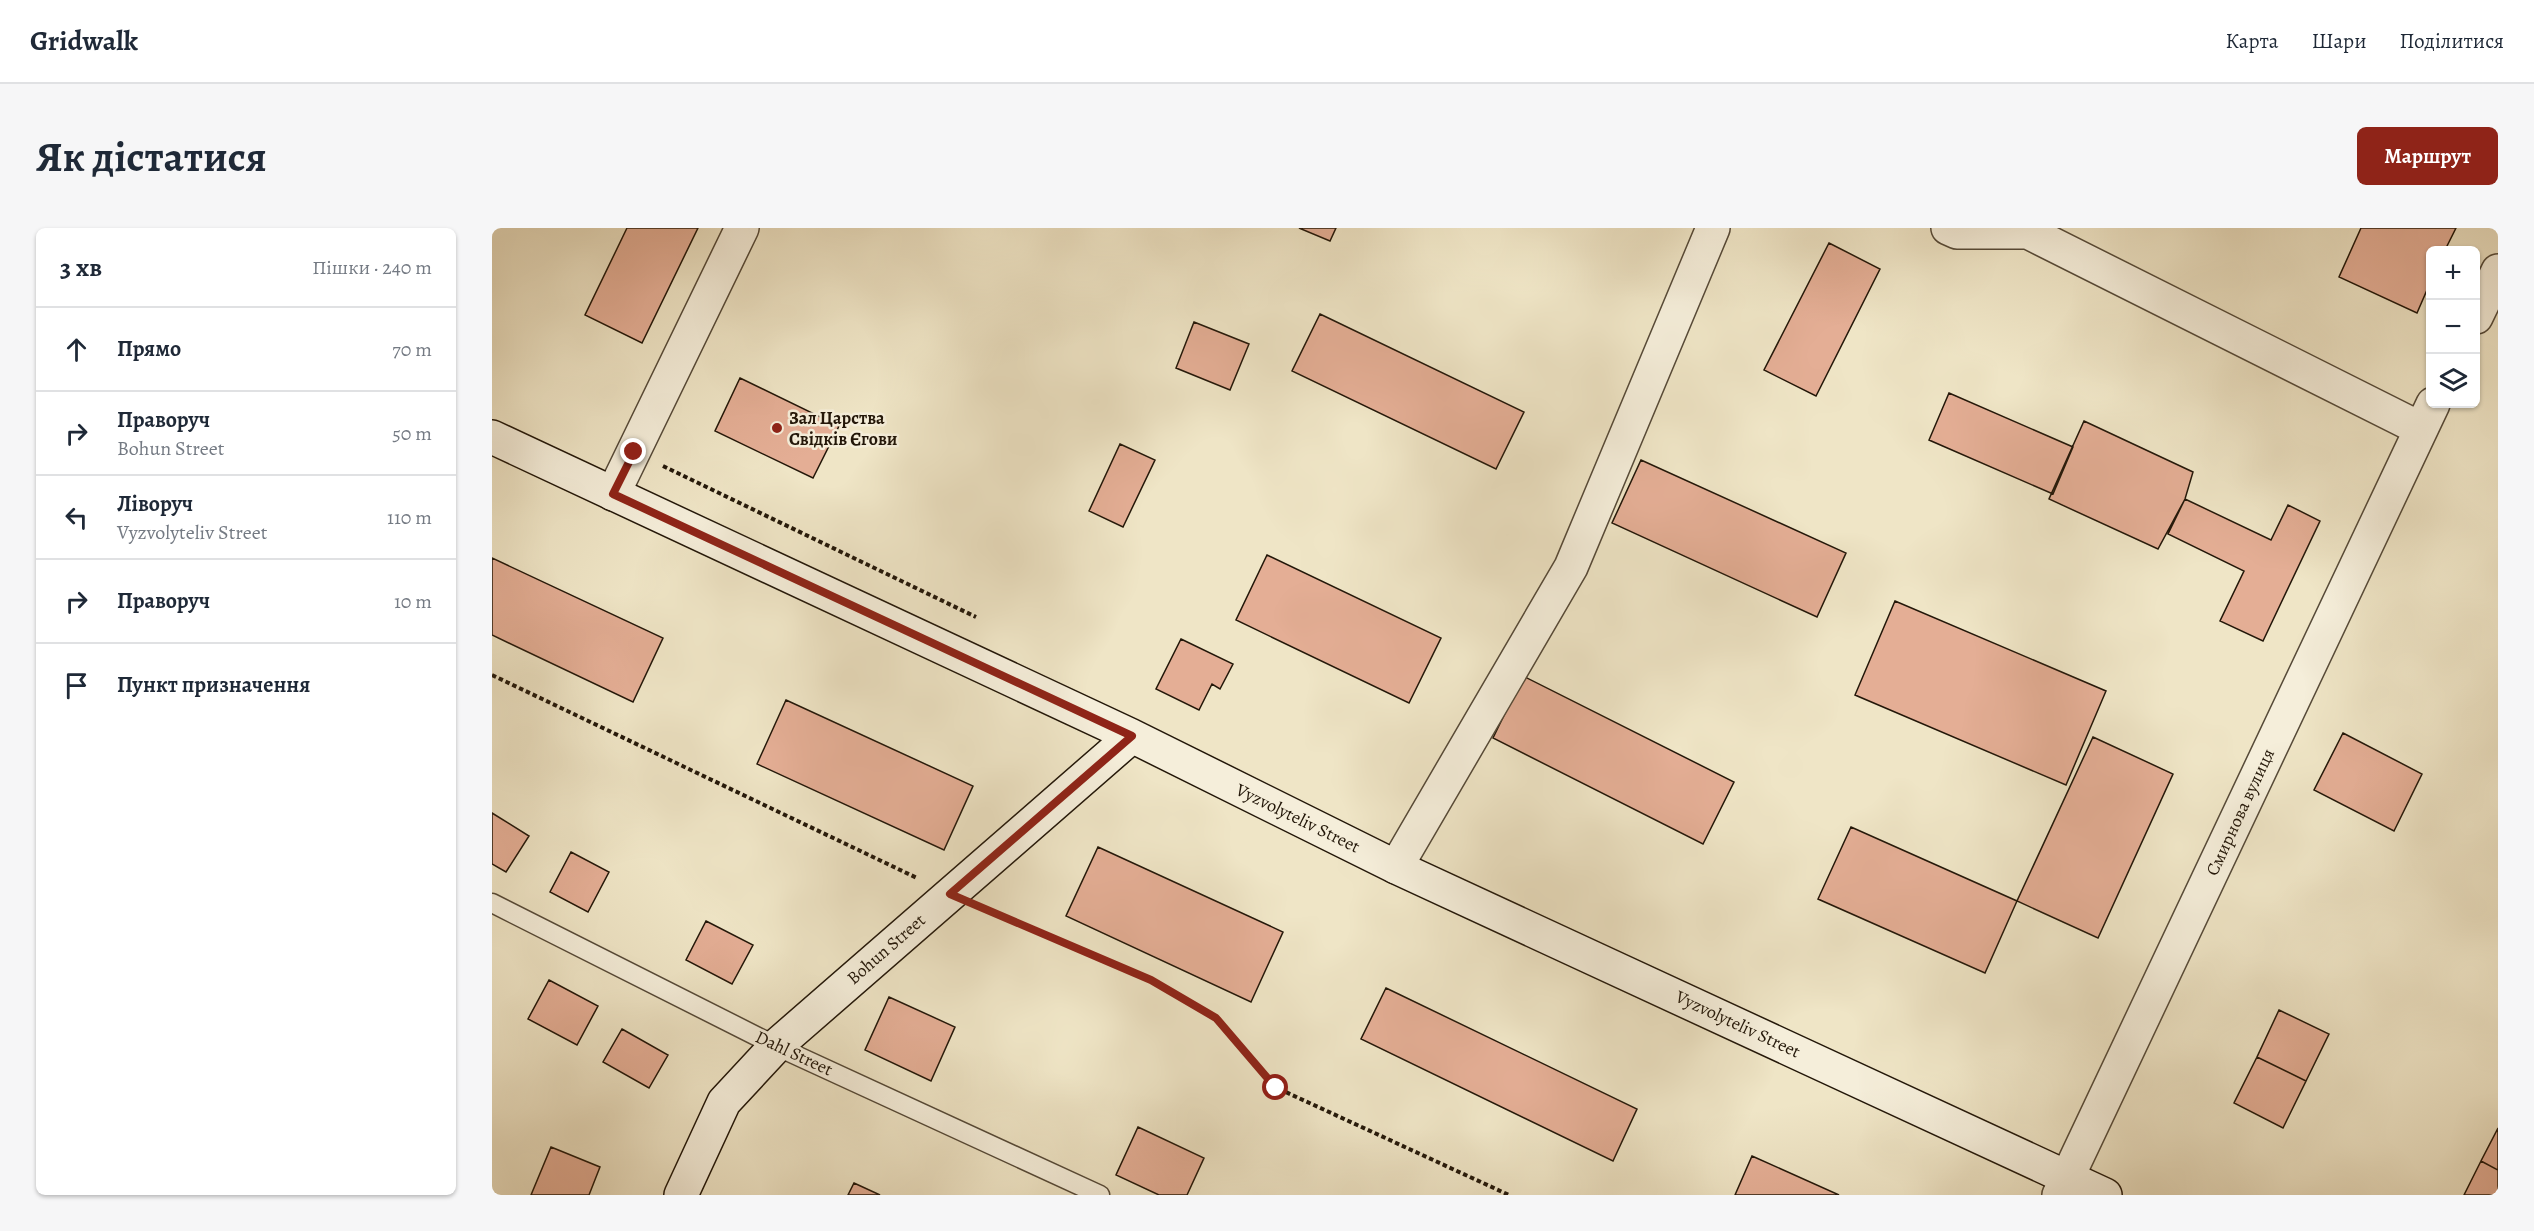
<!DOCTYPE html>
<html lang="uk">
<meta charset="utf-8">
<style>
:root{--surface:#fff;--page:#f6f6f7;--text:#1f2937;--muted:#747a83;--line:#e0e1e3;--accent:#8f2418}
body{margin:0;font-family:Alegreya,serif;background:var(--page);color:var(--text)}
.controls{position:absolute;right:18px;top:18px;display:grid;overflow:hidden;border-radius:9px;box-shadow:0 2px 4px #0004}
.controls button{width:54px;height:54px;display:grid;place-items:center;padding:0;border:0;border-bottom:2px solid var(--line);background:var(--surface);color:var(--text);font:30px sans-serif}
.stop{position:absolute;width:18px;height:18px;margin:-14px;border:4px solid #8f2418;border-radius:50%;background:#fff}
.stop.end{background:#8f2418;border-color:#fff;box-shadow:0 2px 6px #0008}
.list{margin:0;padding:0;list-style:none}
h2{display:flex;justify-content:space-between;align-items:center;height:78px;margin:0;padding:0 24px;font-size:26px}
h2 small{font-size:20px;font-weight:400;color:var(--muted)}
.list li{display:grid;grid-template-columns:39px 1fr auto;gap:18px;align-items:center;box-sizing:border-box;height:84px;padding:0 24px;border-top:2px solid var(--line)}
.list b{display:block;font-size:22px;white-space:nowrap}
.list p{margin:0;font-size:20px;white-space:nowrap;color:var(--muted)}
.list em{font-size:20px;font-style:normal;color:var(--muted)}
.icon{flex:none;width:33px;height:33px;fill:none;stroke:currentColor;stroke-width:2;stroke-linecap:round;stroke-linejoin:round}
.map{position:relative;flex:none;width:2006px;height:967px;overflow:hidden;border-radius:9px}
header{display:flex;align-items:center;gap:36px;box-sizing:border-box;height:84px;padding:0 30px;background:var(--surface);border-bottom:2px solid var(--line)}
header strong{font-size:28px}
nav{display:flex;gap:33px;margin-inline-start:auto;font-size:21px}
.intro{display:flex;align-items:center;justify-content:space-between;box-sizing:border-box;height:144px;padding:0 36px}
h1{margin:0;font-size:42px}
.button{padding:15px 27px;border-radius:9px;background:var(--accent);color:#fff;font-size:21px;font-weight:700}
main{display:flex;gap:36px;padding:0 36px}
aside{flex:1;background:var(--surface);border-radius:9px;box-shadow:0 2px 4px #0004}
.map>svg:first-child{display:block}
</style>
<header>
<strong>Gridwalk</strong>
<nav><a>Карта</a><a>Шари</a><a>Поділитися</a></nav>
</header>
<div class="intro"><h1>Як дістатися</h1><a class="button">Маршрут</a></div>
<main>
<aside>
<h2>3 хв<small>Пішки · 240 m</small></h2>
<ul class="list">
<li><svg class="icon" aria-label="ahead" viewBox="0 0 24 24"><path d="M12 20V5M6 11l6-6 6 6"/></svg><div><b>Прямо</b></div><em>70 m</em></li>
<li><svg class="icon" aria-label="right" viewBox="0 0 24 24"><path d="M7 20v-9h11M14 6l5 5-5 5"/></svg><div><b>Праворуч</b><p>Bohun Street</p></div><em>50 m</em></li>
<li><svg class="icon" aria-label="left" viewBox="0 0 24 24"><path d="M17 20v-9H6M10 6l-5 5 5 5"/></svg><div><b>Ліворуч</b><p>Vyzvolyteliv Street</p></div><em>110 m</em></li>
<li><svg class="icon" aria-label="right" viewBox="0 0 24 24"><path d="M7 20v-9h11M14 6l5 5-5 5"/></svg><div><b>Праворуч</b></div><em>10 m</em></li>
<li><svg class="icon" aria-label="arrive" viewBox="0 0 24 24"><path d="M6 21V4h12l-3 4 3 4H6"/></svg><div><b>Пункт призначення</b></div></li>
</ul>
</aside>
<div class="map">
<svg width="2006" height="967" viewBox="0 0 2006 967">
<rect width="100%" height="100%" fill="#efe5c6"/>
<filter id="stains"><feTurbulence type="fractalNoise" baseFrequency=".00333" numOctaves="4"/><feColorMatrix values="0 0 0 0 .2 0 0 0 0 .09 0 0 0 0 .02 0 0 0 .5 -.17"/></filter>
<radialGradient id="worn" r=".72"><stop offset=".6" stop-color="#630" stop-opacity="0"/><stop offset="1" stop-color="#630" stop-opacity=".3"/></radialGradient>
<path fill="#e4ae95" stroke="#231709" stroke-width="1.5" d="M135 0H206L150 115 93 87Z
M807 0H844L838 13Z
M1869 0H1964L1953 22H1938V55L1925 85 1847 49Z
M1337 15 1388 41 1324 168 1272 142Z
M828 86 1032 184 1004 241 800 143Z
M702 94 757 116 738 162 684 140Z
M248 150 347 198 321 250 223 203Z
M1457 165 1581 219 1561 266 1437 212Z
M1592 193 1701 244 1693 271 1666 321 1557 271Z
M628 216 663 232 631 299 597 283Z
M1149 232 1354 325 1325 389 1120 295Z
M1693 271 1779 312 1796 277 1828 293 1771 413 1728 393 1752 343 1676 306Z
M775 327 949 410 917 475 744 392Z
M0 330 171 410 141 474 0 407Z
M1403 373 1614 463 1574 557 1363 467Z
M689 411 741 436 728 461 720 456 707 482 664 461Z
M1031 448 1242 554 1211 616 1001 510Z
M294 472 481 558 452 622 265 536Z
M1851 505 1930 546 1902 603 1822 562Z
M1601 509 1681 546 1606 710 1525 673Z
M0 585 37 608 14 644 0 636Z
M1359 599 1525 673 1493 745 1326 671Z
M606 619 791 704 759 774 574 688Z
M79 624 117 644 96 684 58 664Z
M214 693 261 717 240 756 194 732Z
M57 752 106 778 85 817 36 791Z
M894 760 1145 881 1121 933 869 811Z
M397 769 463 799 439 853 373 822Z
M1787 782 1837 806 1814 853 1765 829Z
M130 801 176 827 157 860 111 834Z
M1765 829 1814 853 1791 900 1742 875Z
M646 899 712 930 695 967H667L624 947Z
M2006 900V942L1989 933Z
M59 919 108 939 97 967H39Z
M1260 928 1347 967H1243Z
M1989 933 2006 942V967H1972Z
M362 955 388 967H356Z"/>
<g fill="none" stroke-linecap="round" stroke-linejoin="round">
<g stroke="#564a38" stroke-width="21">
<path id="lane" d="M0 675 284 818 608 967"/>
</g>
<g stroke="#564a38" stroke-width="36">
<path id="street" d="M1456 0 1465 4H1536L1929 201
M1984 89 2006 43
M121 266 250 0
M904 639 1079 339 1221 0
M1567 967 1941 176"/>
</g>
<g stroke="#231709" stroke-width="36">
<path id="secondary" d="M0 209 640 508 904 639 1613 967
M189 967 232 874 284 818 640 508"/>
</g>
<path stroke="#231709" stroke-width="4" stroke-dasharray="4.5 3" stroke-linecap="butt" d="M171 238 484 389
M0 447 425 650
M492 680 659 752 724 790 785 860 1017 967"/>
<use href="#lane" stroke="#f5eeda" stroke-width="18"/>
<use href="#street" stroke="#f5eeda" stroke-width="33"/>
<use href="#secondary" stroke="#f5eeda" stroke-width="33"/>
</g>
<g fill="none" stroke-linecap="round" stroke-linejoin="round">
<path stroke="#8f2418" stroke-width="8" d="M142 224 121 266 640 508 458 666 659 752 724 790 784 860"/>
</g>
<circle fill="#8f2418" stroke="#f5eeda" stroke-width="2" cx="285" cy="200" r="6"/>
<g text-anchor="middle" stroke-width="5" stroke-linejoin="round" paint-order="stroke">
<g font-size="18" font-weight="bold" fill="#231709" stroke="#f5eeda" text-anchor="start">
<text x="297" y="196">Зал Царства<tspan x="297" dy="21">Свідків Єгови</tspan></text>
</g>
<g font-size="18" fill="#231709" stroke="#f5eeda">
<text transform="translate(1748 584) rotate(-65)" y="6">Смирнова вулиця</text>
<text transform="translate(806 590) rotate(26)" y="6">Vyzvolyteliv Street</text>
<text transform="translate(394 721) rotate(-41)" y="6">Bohun Street</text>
<text transform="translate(1246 796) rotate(25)" y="6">Vyzvolyteliv Street</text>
<text transform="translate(302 825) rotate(25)" y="6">Dahl Street</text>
</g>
</g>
<rect width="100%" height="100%" filter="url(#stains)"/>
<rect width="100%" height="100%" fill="url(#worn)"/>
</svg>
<div class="controls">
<button>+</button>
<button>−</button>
<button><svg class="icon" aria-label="layers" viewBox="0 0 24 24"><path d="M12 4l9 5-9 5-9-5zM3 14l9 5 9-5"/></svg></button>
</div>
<div class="stop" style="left:784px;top:860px"></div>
<div class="stop end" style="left:142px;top:224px"></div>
</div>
</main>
